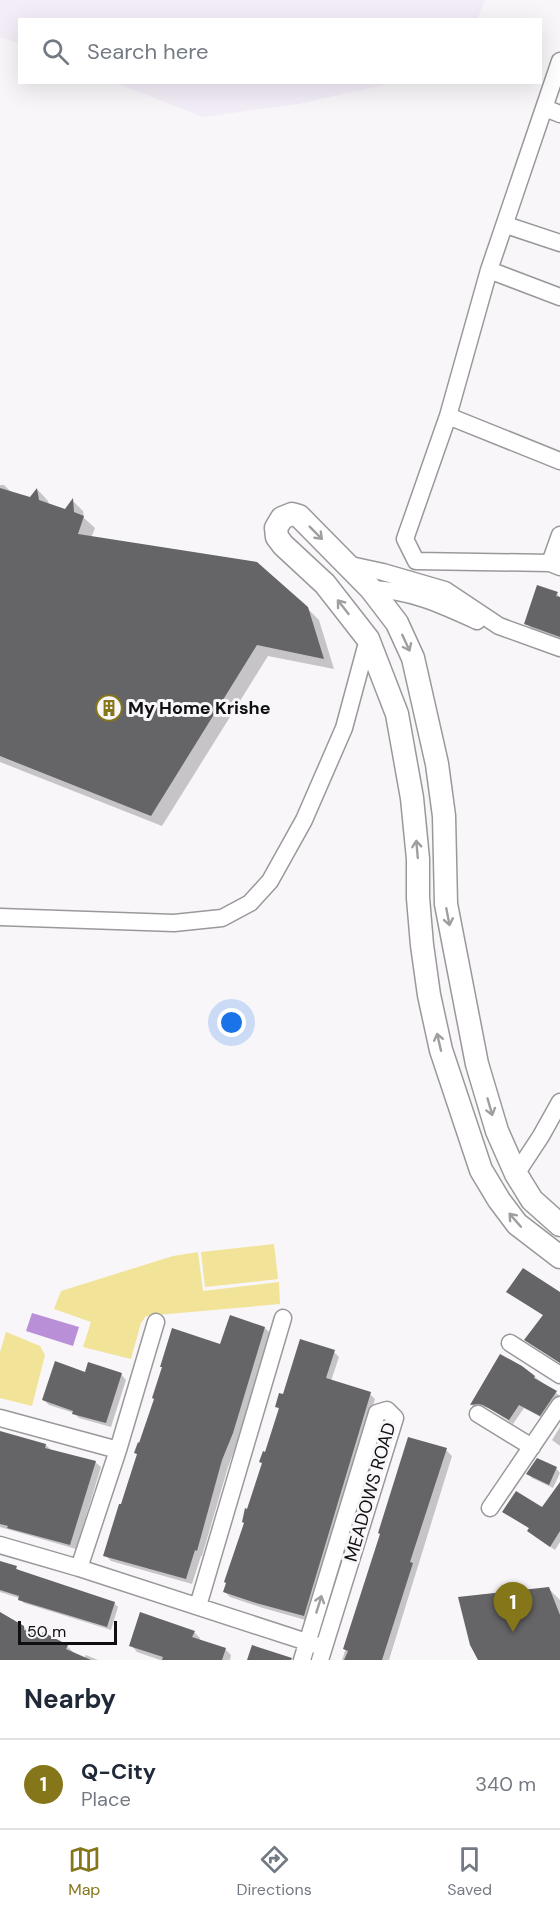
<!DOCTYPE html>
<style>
:root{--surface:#fff;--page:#f6f6f7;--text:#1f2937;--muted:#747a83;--line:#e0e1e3;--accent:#85761a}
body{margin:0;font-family:"DM Sans",sans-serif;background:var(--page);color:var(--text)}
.scale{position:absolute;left:18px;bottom:15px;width:99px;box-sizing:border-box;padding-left:6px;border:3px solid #0f0f10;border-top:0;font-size:16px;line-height:21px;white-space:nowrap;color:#0f0f10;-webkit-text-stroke:4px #f8f6f9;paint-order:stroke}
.you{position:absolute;left:232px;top:1023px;width:21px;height:21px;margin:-15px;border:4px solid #fff;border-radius:50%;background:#1a73e8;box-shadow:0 0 0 9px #1a73e833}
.badge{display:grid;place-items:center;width:39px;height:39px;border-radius:50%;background:var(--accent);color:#fff;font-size:20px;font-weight:700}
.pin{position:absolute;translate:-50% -50px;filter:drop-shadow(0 2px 3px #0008)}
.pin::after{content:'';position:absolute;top:32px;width:21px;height:18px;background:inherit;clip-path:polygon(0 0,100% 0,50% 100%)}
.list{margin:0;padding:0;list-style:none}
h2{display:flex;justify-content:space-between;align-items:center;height:78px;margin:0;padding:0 24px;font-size:26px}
h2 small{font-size:20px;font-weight:400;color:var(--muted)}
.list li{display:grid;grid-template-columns:39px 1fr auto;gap:18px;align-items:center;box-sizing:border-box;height:90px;padding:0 24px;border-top:2px solid var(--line)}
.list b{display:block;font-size:22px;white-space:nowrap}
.list p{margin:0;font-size:20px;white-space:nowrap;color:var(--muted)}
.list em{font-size:20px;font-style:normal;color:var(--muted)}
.icon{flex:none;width:33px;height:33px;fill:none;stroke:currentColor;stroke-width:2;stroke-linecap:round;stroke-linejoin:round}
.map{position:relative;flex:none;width:560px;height:1660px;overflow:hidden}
.search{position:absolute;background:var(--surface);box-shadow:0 6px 24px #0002;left:18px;right:18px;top:18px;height:66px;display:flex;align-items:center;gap:15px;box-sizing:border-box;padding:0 21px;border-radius:0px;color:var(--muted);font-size:22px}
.sheet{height:168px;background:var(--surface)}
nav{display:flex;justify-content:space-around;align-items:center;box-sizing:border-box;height:84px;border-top:2px solid var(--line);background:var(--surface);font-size:16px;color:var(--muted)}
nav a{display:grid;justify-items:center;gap:3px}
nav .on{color:var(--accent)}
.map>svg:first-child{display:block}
</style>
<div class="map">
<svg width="560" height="1660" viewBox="0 0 560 1660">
<rect width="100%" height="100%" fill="#f8f6f9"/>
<path fill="#f3edf8" d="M0 0H485L477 20H20L19 44 0 37Z
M116 83H393L298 104 203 117Z"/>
<path fill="#f1e397" d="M274 1244 278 1279 205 1287 201 1252Z
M198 1252 203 1291 279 1282 280 1304 146 1316 141 1323 131 1359 83 1347 91 1322 54 1309 61 1291 173 1256Z
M6 1332 40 1346 45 1355 32 1406 0 1398V1352Z"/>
<path fill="#b990d8" d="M32 1313 79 1327 73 1346 26 1331Z"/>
<path fill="#0003" d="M0 485H4L12 493 30 499 38 490 48 501 49 505 65 511 73 501 83 511 84 518 95 528 91 538 307 608 319 620 334 669 268 656 162 826 0 762Z
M557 594 560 597V641L535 632 526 623Z
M508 1292 560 1294V1363L544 1316Z
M265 1328 271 1334 238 1440 228 1467 202 1556H201L192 1584 111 1561 105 1555 139 1456 136 1453 221 1346Z
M334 1352 339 1357 331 1381 370 1394 375 1399 309 1621 263 1608 230 1597 225 1592 280 1410 277 1407 284 1396Z
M501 1356 535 1377 560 1396 544 1419 524 1408 513 1424 489 1408 483 1407 476 1409 472 1405Z
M86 1374H121L126 1380 111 1427 79 1418 74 1413 49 1405 44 1400Z
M560 1427V1446L552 1440Z
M0 1432 46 1445 52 1451 95 1462 101 1467 76 1549 0 1527Z
M446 1450 452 1456 389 1660H342L355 1621Z
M556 1468 560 1473 553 1488 532 1478 528 1474Z
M560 1493V1542L555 1550 533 1535 530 1529 504 1512 542 1509Z
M0 1562 16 1568 21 1572 114 1603 118 1607 111 1630 24 1603 19 1598 0 1592Z
M548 1588 560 1600V1660H480Z
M0 1618 24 1627 30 1634 67 1646 76 1655 84 1658 86 1655 98 1660H0Z
M194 1632 200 1638 199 1641 225 1649 231 1655 230 1660H160L137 1652 131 1645Z"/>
<path fill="#656467" d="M0 488 30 497 37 488 39 500 65 509 73 498 74 512 84 516 78 534 257 562 308 607 324 659 257 645 151 816 0 756Z
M537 585 558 592 556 596 560 597V637L524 624Z
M523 1268 560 1292V1363L524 1340 543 1315 506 1292Z
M230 1315 265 1327 233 1433 222 1460 197 1551 195 1550 186 1579 103 1556 119 1504H121L137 1454 134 1453 138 1442 139 1443 154 1399 152 1398 162 1367H160L172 1328 220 1344Z
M300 1339 335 1350 326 1378 371 1392 304 1616 256 1603 223 1592 226 1583 224 1582 244 1523 242 1522 245 1508 247 1509 262 1463 259 1462 263 1451 265 1452 279 1408 275 1407 279 1393 283 1394Z
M500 1354 522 1366 535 1376 534 1378 557 1391 540 1416 519 1405 509 1420 483 1405 478 1404 470 1405Z
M55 1361 85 1372 88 1362 122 1373 106 1423 72 1414 73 1411 42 1400Z
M0 1431 46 1444 45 1448 96 1461 70 1545 7 1528 8 1526 0 1524Z
M408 1437 447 1448 410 1562 413 1563 382 1660H344L348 1651 343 1649 380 1534 378 1533Z
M537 1458 557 1467 549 1485 526 1474Z
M560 1482V1531L550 1547 527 1531 529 1528 502 1512 516 1491 542 1507Z
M0 1561 17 1566 16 1569 115 1602 107 1627 18 1600 19 1596 0 1590Z
M549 1587 560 1615V1660H478L470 1645 458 1597Z
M0 1612 24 1626V1630L41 1636 43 1632 68 1645 66 1649 91 1660H0Z
M140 1612 195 1631 192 1637 226 1648 222 1660H162L163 1657 129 1646Z
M252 1645 292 1658 291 1660H247Z"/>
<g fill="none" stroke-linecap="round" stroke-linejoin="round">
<g stroke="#9a989b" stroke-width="19">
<path id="street" d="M560 61 489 270 448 416 405 539 416 561 550 563 560 567
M545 108 560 114
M506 225 560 243
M489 270 560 297
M448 416 560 461
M550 563 560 535
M346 564 383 572 445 590 499 626 560 648
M371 589C410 590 442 605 477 621
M0 917 174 923 222 918 250 903 270 881 304 820 344 728 368 639
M516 1174 541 1136 560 1102
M510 1343 560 1375
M478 1414 532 1447
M0 1418 118 1450
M490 1508 560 1405
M0 1545 79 1568 316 1645
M79 1568 118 1450 156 1322
M198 1606 283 1318
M302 1660 377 1413 387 1410 395 1418 320 1660"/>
</g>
<g stroke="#9a989b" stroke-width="25">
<path id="secondary" d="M560 1225 532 1200 516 1174 497 1131 477 1064 446 904 444 816 437 764 413 658 397 623 371 589 299 516 292 514 282 518 276 528 277 537 283 545 325 584 368 639 397 714 412 798 418 859V898L422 945 429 995 441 1050 481 1170 499 1200 517 1224 560 1257"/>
</g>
<use href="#street" stroke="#fff" stroke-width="16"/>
<use href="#secondary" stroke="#fff" stroke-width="22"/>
</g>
<defs><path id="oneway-shaft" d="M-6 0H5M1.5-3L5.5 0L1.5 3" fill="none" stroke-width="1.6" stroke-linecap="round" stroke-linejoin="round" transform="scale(1.5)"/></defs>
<g stroke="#9f9f9f">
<use href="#oneway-shaft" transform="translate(316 533) rotate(45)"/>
<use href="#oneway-shaft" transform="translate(343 607) rotate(-128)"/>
<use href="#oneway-shaft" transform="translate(406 643) rotate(65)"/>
<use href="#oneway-shaft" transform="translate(417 849) rotate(-95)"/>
<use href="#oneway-shaft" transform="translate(448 917) rotate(79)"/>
<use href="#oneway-shaft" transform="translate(439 1042) rotate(-103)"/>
<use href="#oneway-shaft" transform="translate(490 1107) rotate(74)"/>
<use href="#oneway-shaft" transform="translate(515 1220) rotate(-131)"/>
<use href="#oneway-shaft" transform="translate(319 1604) rotate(-73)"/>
</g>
<defs>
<g id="building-ring" transform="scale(1.35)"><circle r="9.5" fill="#f8f6f9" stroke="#85761a" stroke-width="1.5"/><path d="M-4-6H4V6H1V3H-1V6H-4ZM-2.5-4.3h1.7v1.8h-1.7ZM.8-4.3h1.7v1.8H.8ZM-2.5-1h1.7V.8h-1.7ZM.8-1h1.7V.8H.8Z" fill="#85761a"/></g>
</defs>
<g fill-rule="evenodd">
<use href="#building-ring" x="109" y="708"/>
</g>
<g text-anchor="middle" stroke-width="6" stroke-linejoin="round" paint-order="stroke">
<g font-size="18" font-weight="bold" fill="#0f0f10" stroke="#f8f6f9" text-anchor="start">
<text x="128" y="714">My Home Krishe</text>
</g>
<g font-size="18" fill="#0f0f10" stroke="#f8f6f9">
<text transform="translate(370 1492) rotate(-74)" y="6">MEADOWS ROAD</text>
</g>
</g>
</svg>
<div class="scale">50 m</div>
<div class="you"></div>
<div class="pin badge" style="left:513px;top:1632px">1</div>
<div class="search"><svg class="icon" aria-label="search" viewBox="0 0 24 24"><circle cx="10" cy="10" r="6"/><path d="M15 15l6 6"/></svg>Search here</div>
</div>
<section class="sheet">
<h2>Nearby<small></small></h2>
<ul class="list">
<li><span class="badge">1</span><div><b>Q-City</b><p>Place</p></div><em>340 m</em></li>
</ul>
</section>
<nav>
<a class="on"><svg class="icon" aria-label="map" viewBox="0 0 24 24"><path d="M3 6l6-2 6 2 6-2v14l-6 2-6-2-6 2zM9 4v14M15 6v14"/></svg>Map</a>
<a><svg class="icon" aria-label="directions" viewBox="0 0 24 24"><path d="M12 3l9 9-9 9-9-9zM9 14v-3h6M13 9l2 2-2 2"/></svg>Directions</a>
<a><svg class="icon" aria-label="saved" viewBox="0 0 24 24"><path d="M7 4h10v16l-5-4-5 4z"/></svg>Saved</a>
</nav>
